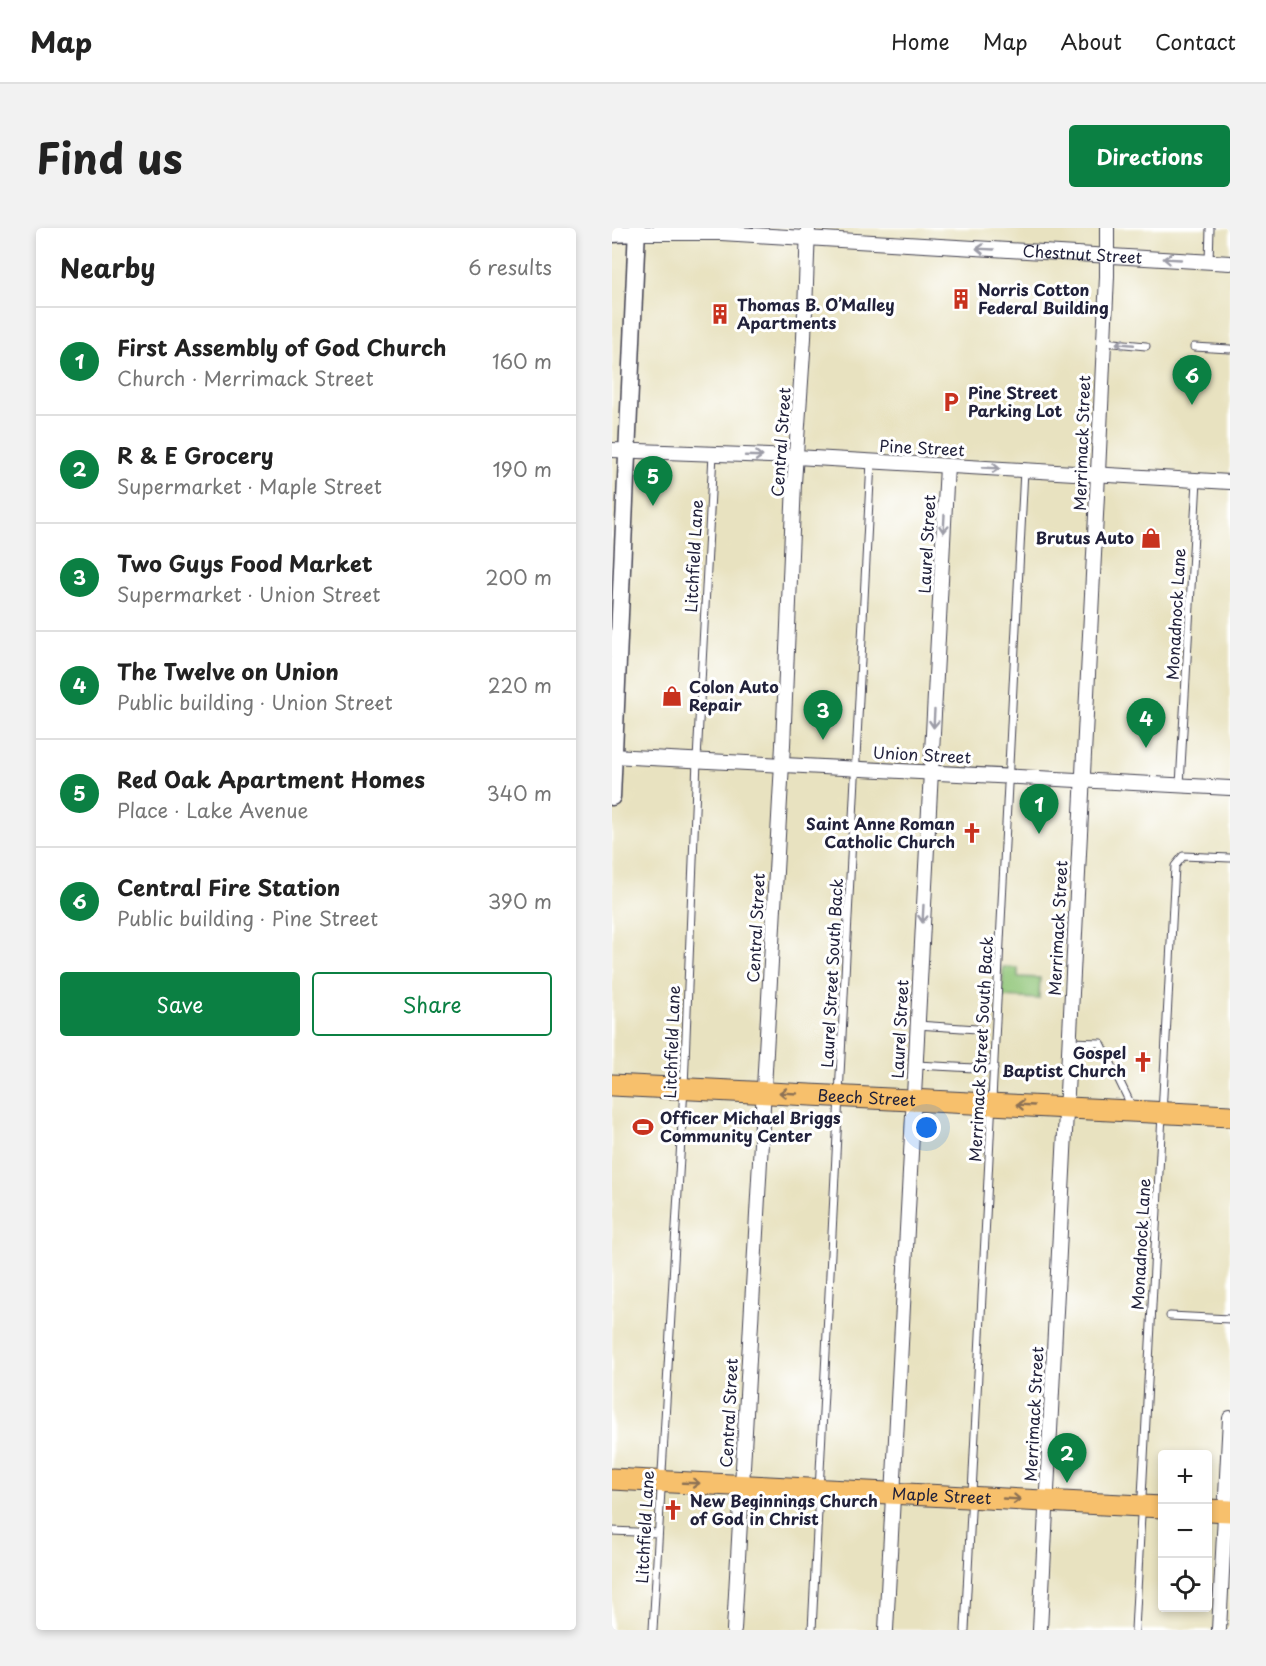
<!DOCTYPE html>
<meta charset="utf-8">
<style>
:root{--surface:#fff;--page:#f2f2f2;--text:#222;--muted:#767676;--line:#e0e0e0;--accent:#0b8043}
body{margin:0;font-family:"Playpen Sans",sans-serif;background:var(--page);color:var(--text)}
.controls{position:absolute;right:18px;bottom:18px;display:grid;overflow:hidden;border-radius:6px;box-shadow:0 3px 9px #0003}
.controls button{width:54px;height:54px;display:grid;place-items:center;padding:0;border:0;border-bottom:2px solid var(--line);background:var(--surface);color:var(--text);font:30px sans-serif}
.you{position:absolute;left:315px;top:900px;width:21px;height:21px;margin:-15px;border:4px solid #fff;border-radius:50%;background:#1a73e8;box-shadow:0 0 0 9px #1a73e833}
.badge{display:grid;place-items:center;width:39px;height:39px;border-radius:50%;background:var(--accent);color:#fff;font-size:20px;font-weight:700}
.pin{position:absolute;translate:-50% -50px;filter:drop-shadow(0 2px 3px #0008)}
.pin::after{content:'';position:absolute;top:32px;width:21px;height:18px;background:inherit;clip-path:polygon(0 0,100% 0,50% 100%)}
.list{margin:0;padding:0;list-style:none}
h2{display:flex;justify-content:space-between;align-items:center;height:78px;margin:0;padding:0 24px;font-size:26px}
h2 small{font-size:20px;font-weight:400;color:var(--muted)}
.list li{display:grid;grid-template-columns:39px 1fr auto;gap:18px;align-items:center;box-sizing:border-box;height:108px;padding:0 24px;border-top:2px solid var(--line)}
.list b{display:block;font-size:22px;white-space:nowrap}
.list p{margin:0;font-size:20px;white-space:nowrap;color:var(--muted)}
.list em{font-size:20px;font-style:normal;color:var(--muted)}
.actions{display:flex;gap:12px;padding:18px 24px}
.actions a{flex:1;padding:14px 0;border:2px solid var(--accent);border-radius:6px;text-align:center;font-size:21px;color:var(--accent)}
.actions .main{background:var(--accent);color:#fff}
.icon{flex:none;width:33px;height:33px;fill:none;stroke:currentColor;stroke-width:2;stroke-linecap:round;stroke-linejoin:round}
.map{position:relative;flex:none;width:618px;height:1402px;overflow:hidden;border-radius:6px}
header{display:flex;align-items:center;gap:36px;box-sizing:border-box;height:84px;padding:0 30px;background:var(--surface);border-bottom:2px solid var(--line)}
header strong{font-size:28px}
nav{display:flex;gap:33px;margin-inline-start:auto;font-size:21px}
.intro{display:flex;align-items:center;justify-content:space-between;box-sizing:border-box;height:144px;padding:0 36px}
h1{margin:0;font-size:42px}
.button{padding:15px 27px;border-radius:6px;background:var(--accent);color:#fff;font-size:21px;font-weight:700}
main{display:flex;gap:36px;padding:0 36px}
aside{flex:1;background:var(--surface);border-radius:6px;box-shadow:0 3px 9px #0003}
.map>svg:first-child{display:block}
</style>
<header>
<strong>Map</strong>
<nav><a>Home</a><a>Map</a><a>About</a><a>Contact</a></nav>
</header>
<div class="intro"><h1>Find us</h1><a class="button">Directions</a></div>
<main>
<aside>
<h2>Nearby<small>6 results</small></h2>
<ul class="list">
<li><span class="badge">1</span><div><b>First Assembly of God Church</b><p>Church · Merrimack Street</p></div><em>160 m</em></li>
<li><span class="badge">2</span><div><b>R &amp; E Grocery</b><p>Supermarket · Maple Street</p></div><em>190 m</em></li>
<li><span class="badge">3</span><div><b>Two Guys Food Market</b><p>Supermarket · Union Street</p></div><em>200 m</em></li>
<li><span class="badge">4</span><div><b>The Twelve on Union</b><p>Public building · Union Street</p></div><em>220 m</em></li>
<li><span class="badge">5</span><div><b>Red Oak Apartment Homes</b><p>Place · Lake Avenue</p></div><em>340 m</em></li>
<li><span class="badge">6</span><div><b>Central Fire Station</b><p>Public building · Pine Street</p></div><em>390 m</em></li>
</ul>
<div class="actions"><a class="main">Save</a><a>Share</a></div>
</aside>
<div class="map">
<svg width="618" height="1402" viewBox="0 0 618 1402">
<rect width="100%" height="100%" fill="#fff"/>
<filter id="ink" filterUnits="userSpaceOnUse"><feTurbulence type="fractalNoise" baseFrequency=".0167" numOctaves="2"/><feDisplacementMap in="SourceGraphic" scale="12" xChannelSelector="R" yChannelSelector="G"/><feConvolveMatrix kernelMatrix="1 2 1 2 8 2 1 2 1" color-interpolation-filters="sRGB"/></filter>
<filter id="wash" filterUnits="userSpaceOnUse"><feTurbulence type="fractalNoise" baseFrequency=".008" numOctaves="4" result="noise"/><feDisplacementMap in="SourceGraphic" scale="24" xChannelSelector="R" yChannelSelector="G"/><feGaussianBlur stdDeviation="1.35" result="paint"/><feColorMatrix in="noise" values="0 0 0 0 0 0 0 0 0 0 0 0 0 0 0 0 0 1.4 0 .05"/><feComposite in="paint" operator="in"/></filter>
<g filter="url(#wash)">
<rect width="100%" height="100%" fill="#e8e2c0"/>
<path fill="#8fc577" stroke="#587459" stroke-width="1.5" d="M391 739 406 740V749L428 750 427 771 390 769Z"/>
</g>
<g filter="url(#ink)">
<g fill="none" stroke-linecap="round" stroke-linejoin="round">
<g stroke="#403f4f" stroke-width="9">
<path id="service" d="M597 34 598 0
M492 114 534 118
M582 119 618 121
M568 557 585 252
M305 797 365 801 370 809 368 840
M457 814 489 815 521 881
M304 837 382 841
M558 1088 618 1091
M0 1303 46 1305
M41 1402 72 859 85 532 101 226
M200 1402 259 233
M353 1402 412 242
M523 1402 563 638 571 628 618 630"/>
</g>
<g stroke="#403f4f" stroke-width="16">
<g id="minor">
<path id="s1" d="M24 5H109L618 35"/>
<path d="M0 222 184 229 618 254"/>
<path d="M0 528 618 560"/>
<path d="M122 1402 171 517 182 255 192 110 196 0"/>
<path d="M274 1402 335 238"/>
<path d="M428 1402 485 267 495 48V0"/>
<path d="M607 1402 618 1190"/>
</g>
</g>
<g stroke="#403f4f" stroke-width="19">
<path id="tertiary" d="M0 6 24 5
M0 569 25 0"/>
</g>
<g stroke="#403f4f" stroke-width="23">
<g id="primary">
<path id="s2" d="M0 857 618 888"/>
<path id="s3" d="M0 1251 550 1279"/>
<path d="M596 1282 618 1283"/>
</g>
</g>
<use href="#service" stroke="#fff" stroke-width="7"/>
<use href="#minor" stroke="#fff" stroke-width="14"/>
<use href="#tertiary" stroke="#fff" stroke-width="16"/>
<use href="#primary" stroke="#f7c06c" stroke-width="21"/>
</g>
<defs><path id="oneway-shaft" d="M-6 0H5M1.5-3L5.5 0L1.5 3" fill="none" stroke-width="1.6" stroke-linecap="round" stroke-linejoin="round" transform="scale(1.5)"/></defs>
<g stroke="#9c9ca7">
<use href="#oneway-shaft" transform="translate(373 21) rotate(-177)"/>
<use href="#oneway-shaft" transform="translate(560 31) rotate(-177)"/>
<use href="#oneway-shaft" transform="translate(513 116) rotate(-175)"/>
<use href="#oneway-shaft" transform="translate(142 228) rotate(2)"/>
<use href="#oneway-shaft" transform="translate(379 240) rotate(3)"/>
<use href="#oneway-shaft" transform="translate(332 296) rotate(93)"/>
<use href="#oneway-shaft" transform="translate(322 491) rotate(93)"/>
<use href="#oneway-shaft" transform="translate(311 686) rotate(93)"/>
</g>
<g stroke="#8c7154">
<use href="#oneway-shaft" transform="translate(176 865) rotate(-177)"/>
<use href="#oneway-shaft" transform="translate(413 877) rotate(-177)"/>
<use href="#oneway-shaft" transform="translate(79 1255) rotate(2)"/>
<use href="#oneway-shaft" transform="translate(400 1271) rotate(3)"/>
</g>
</g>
<defs>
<g id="building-bare" transform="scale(1.62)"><path d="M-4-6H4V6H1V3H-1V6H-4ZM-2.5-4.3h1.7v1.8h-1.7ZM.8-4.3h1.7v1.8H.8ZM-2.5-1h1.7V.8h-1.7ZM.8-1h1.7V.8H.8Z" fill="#c8321e" stroke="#fff" stroke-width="2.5" paint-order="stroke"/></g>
<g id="parking-bare" transform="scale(1.62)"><path d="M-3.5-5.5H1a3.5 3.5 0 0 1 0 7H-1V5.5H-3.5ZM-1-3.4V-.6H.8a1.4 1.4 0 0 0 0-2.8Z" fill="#c8321e" stroke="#fff" stroke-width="2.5" paint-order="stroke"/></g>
<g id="shop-bare" transform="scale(1.62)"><path d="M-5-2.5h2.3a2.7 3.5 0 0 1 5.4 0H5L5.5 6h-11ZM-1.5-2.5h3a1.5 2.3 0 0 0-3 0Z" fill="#c8321e" stroke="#fff" stroke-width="2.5" paint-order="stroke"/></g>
<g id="church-bare" transform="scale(1.62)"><path d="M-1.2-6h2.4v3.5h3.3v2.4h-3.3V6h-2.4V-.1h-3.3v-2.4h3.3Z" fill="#c8321e" stroke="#fff" stroke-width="2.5" paint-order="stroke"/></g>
<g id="stadium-bare" transform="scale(1.62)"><path d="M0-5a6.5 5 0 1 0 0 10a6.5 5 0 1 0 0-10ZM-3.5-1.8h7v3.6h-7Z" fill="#c8321e" stroke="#fff" stroke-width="2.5" paint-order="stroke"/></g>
</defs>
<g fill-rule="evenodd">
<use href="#building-bare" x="349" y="71"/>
<use href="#building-bare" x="108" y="86"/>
<use href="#parking-bare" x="339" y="174"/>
<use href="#shop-bare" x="539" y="310"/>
<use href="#shop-bare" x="60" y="468"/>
<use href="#church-bare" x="360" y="605"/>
<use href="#church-bare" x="531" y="834"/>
<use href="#stadium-bare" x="31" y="899"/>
<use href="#church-bare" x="61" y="1282"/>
</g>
<g text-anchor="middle" stroke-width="6" stroke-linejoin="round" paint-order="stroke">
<g font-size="16" fill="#22223b" stroke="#fff">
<text dy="6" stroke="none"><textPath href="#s1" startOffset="447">Chestnut Street</textPath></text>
<text transform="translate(169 214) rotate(-86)" y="6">Central Street</text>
<text transform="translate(470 215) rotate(-88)" y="6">Merrimack Street</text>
<text transform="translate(310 220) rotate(3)" y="6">Pine Street</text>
<text transform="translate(315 316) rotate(-87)" y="6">Laurel Street</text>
<text transform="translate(82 328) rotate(-87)" y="6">Litchfield Lane</text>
<text transform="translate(564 386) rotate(-87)" y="6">Monadnock Lane</text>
<text transform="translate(310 527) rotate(3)" y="6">Union Street</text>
<text transform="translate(144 700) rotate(-87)" y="6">Central Street</text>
<text transform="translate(446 700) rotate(-87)" y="6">Merrimack Street</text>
<text transform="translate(220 745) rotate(-87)" y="6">Laurel Street South Back</text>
<text transform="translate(288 801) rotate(-87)" y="6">Laurel Street</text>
<text transform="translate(60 814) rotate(-88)" y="6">Litchfield Lane</text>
<text transform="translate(369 821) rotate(-87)" y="6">Merrimack Street South Back</text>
<text dy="6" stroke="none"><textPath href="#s2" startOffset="255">Beech Street</textPath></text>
<text transform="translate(529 1016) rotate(-87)" y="6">Monadnock Lane</text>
<text transform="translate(117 1185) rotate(-87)" y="6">Central Street</text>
<text transform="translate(422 1186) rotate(-87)" y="6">Merrimack Street</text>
<text dy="6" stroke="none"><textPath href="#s3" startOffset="330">Maple Street</textPath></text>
<text transform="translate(33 1299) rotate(-87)" y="6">Litchfield Lane</text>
</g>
<g font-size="16" font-weight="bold" fill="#22223b" stroke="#fff" text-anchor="start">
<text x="366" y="68">Norris Cotton<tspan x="366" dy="18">Federal Building</tspan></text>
<text x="125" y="83">Thomas B. O’Malley<tspan x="125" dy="18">Apartments</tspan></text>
<text x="356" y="171">Pine Street<tspan x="356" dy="18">Parking Lot</tspan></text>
<text x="522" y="316" text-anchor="end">Brutus Auto</text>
<text x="77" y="465">Colon Auto<tspan x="77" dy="18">Repair</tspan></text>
<text x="343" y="602" text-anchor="end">Saint Anne Roman<tspan x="343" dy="18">Catholic Church</tspan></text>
<text x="514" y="831" text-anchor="end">Gospel<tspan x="514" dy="18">Baptist Church</tspan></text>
<text x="48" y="896">Officer Michael Briggs<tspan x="48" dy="18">Community Center</tspan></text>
<text x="78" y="1279">New Beginnings Church<tspan x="78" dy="18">of God in Christ</tspan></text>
</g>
</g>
</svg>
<div class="controls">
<button>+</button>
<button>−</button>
<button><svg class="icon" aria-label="locate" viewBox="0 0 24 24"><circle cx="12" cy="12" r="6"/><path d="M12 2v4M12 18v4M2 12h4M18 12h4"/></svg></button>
</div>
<div class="you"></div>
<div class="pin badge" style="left:427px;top:606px">1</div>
<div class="pin badge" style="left:455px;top:1255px">2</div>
<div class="pin badge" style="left:211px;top:512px">3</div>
<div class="pin badge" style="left:534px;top:520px">4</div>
<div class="pin badge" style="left:41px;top:278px">5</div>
<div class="pin badge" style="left:580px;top:177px">6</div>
</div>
</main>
